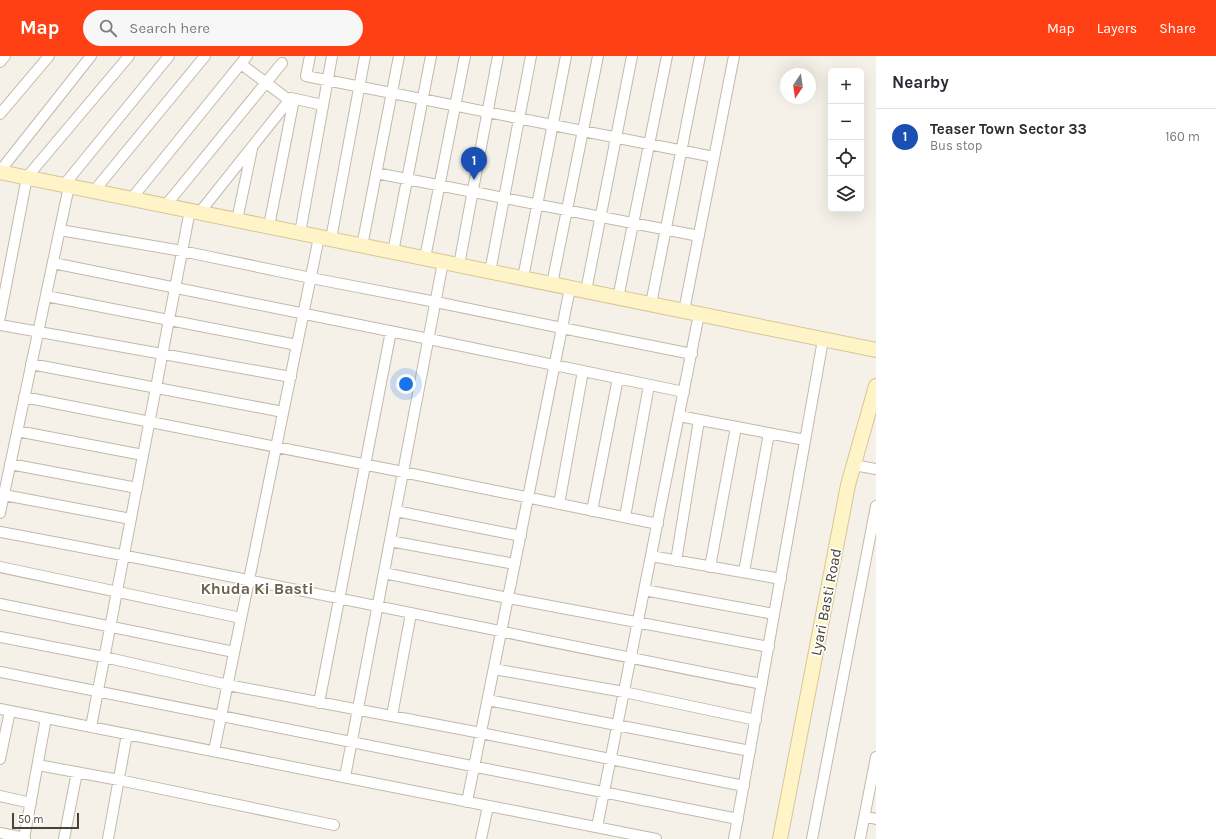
<!DOCTYPE html>
<meta charset="utf-8">
<style>
:root{--surface:#fff;--page:#f7f7f7;--text:#2b2b33;--muted:#7c7c81;--line:#e1e1e2;--accent:#ff4015}
body{margin:0;font-family:Karla,sans-serif;background:var(--page);color:var(--text)}
.controls{position:absolute;right:12px;top:12px;display:grid;overflow:hidden;border-radius:6px;box-shadow:0 4px 16px #0002}
.controls button{width:36px;height:36px;display:grid;place-items:center;padding:0;border:0;border-bottom:1px solid var(--line);background:var(--surface);color:var(--text);font:20px sans-serif}
.compass{position:absolute;left:780px;top:12px;width:36px;height:36px;border-radius:50%;background:var(--surface);box-shadow:0 4px 16px #0002;rotate:193deg}
.scale{position:absolute;left:12px;bottom:10px;width:67px;box-sizing:border-box;padding-left:4px;border:2px solid #494236;border-top:0;font-size:11px;line-height:14px;white-space:nowrap;color:#494236;-webkit-text-stroke:3px #fff;paint-order:stroke}
.you{position:absolute;left:406px;top:328px;width:14px;height:14px;margin:-10px;border:3px solid #fff;border-radius:50%;background:#1a73e8;box-shadow:0 0 0 6px #1a73e833}
.badge{display:grid;place-items:center;width:26px;height:26px;border-radius:50%;background:var(--accent);color:#fff;font-size:13px;font-weight:700}
.pin{position:absolute;translate:-50% -33px;filter:drop-shadow(0 1px 2px #0008)}
.pin::after{content:'';position:absolute;top:21px;width:14px;height:12px;background:inherit;clip-path:polygon(0 0,100% 0,50% 100%)}
.list{margin:0;padding:0;list-style:none}
h2{display:flex;justify-content:space-between;align-items:center;height:52px;margin:0;padding:0 16px;font-size:17px}
h2 small{font-size:13px;font-weight:400;color:var(--muted)}
.list li{display:grid;grid-template-columns:26px 1fr auto;gap:12px;align-items:center;box-sizing:border-box;height:56px;padding:0 16px;border-top:1px solid var(--line)}
.list b{display:block;font-size:15px;white-space:nowrap}
.list p{margin:0;font-size:13px;white-space:nowrap;color:var(--muted)}
.list em{font-size:13px;font-style:normal;color:var(--muted)}
.icon{flex:none;width:22px;height:22px;fill:none;stroke:currentColor;stroke-width:2;stroke-linecap:round;stroke-linejoin:round}
.map{position:relative;flex:none;width:876px;height:783px;overflow:hidden}
header{display:flex;align-items:center;gap:24px;box-sizing:border-box;height:56px;padding:0 20px;background:var(--accent);color:#fff}
header strong{font-size:19px}
nav{display:flex;gap:22px;margin-inline-start:auto;font-size:14px}
.search{width:280px;height:36px;background:var(--page);display:flex;align-items:center;gap:10px;box-sizing:border-box;padding:0 14px;border-radius:22px;color:var(--muted);font-size:15px}
main{display:flex}
aside{flex:1;background:var(--surface)}
.map>svg:first-child{display:block}
</style>
<header>
<strong>Map</strong>
<div class="search"><svg class="icon" aria-label="search" viewBox="0 0 24 24"><circle cx="10" cy="10" r="6"/><path d="M15 15l6 6"/></svg>Search here</div>
<nav><a>Map</a><a>Layers</a><a>Share</a></nav>
</header>
<main>
<div class="map">
<svg width="876" height="783" viewBox="0 0 876 783">
<rect width="100%" height="100%" fill="#f5f1e8"/>
<g fill="none" stroke-linecap="round" stroke-linejoin="round">
<g stroke="#c1baaa" stroke-width="12">
<path id="street" d="M310 0 306 20 714 101
M0 6 5 0
M241 8 289 44
M0 58 49 0
M0 115 91 0
M376 117 699 180
M64 129 169 0
M94 135 205 0
M132 142 247 0
M166 149 282 7
M200 156 291 42 323 49
M237 164 252 93
M269 170 294 43
M60 174 182 195 311 222 436 246 562 272 692 298
M300 177 332 0
M331 183 365 0
M362 190 399 0
M393 196 431 0
M425 202 465 0
M53 207 429 283 684 336
M459 209 498 0
M490 216 531 0
M523 222 566 0
M552 228 598 0
M586 235 632 0
M46 240 297 289
M618 242 667 0
M651 248 700 0
M684 255 734 0
M0 261 27 121 129 0
M0 269 291 321
M31 308 283 356
M24 341 403 416 658 468
M679 360 805 384
M17 375 143 399
M10 408 137 432
M854 409 876 413
M4 439 131 463
M559 448 583 315
M396 455 521 480
M592 455 618 322
M0 457 69 130
M625 461 649 329
M0 476C255 523 508 578 762 628
M390 485 515 508
M651 500 781 523
M676 505 699 364
M0 511 241 562
M710 511 736 371
M744 516 769 377
M384 517 508 542 769 591
M644 534 774 558
M0 548 234 596
M0 581 104 601 228 629 481 677 744 730
M494 613 624 636 756 664
M0 616 738 763
M488 644 750 695
M319 647 391 275
M0 653 656 783
M392 660 411 557
M91 671 190 154
M214 695 319 181
M0 703 10 655
M38 709 119 724 334 769
M345 721 443 206
M0 740 31 747
M467 746 570 232
M865 760 876 763
M597 771 699 258
M0 777 25 782
M24 783 46 662
M64 783 77 716
M108 783 127 678
M481 783 488 750
M734 783 823 284
M812 783 876 450
M860 783 876 701"/>
</g>
<g stroke="#d7c796" stroke-width="16">
<path id="secondary" d="M0 116 876 294
M780 783 848 429 876 330"/>
</g>
<use href="#street" stroke="#fff" stroke-width="10"/>
<use href="#secondary" stroke="#fff3c8" stroke-width="14"/>
</g>
<g text-anchor="middle" stroke-width="3.5" stroke-linejoin="round" paint-order="stroke">
<g font-size="15" fill="#494236" stroke="#fff">
<text transform="translate(826 546) rotate(-79)" y="5">Lyari Basti Road</text>
</g>
<g font-size="16" font-weight="bold" fill="#6c614d" stroke="#fff">
<text x="257" y="538">Khuda Ki Basti</text>
</g>
</g>
</svg>
<div class="controls">
<button>+</button>
<button>−</button>
<button><svg class="icon" aria-label="locate" viewBox="0 0 24 24"><circle cx="12" cy="12" r="6"/><path d="M12 2v4M12 18v4M2 12h4M18 12h4"/></svg></button>
<button><svg class="icon" aria-label="layers" viewBox="0 0 24 24"><path d="M12 4l9 5-9 5-9-5zM3 14l9 5 9-5"/></svg></button>
</div>
<svg class="compass" viewBox="-18 -18 36 36"><path d="M0-13l5 13h-10z" fill="#e53935"/><path d="M0 13l5-13h-10z" fill="#7c7c81"/></svg>
<div class="scale">50 m</div>
<div class="you"></div>
<div class="pin badge" style="left:474px;top:124px;background:#1a4fb4">1</div>
</div>
<aside>
<h2>Nearby<small></small></h2>
<ul class="list">
<li><span class="badge" style="background:#1a4fb4">1</span><div><b>Teaser Town Sector 33</b><p>Bus stop</p></div><em>160 m</em></li>
</ul>
</aside>
</main>
